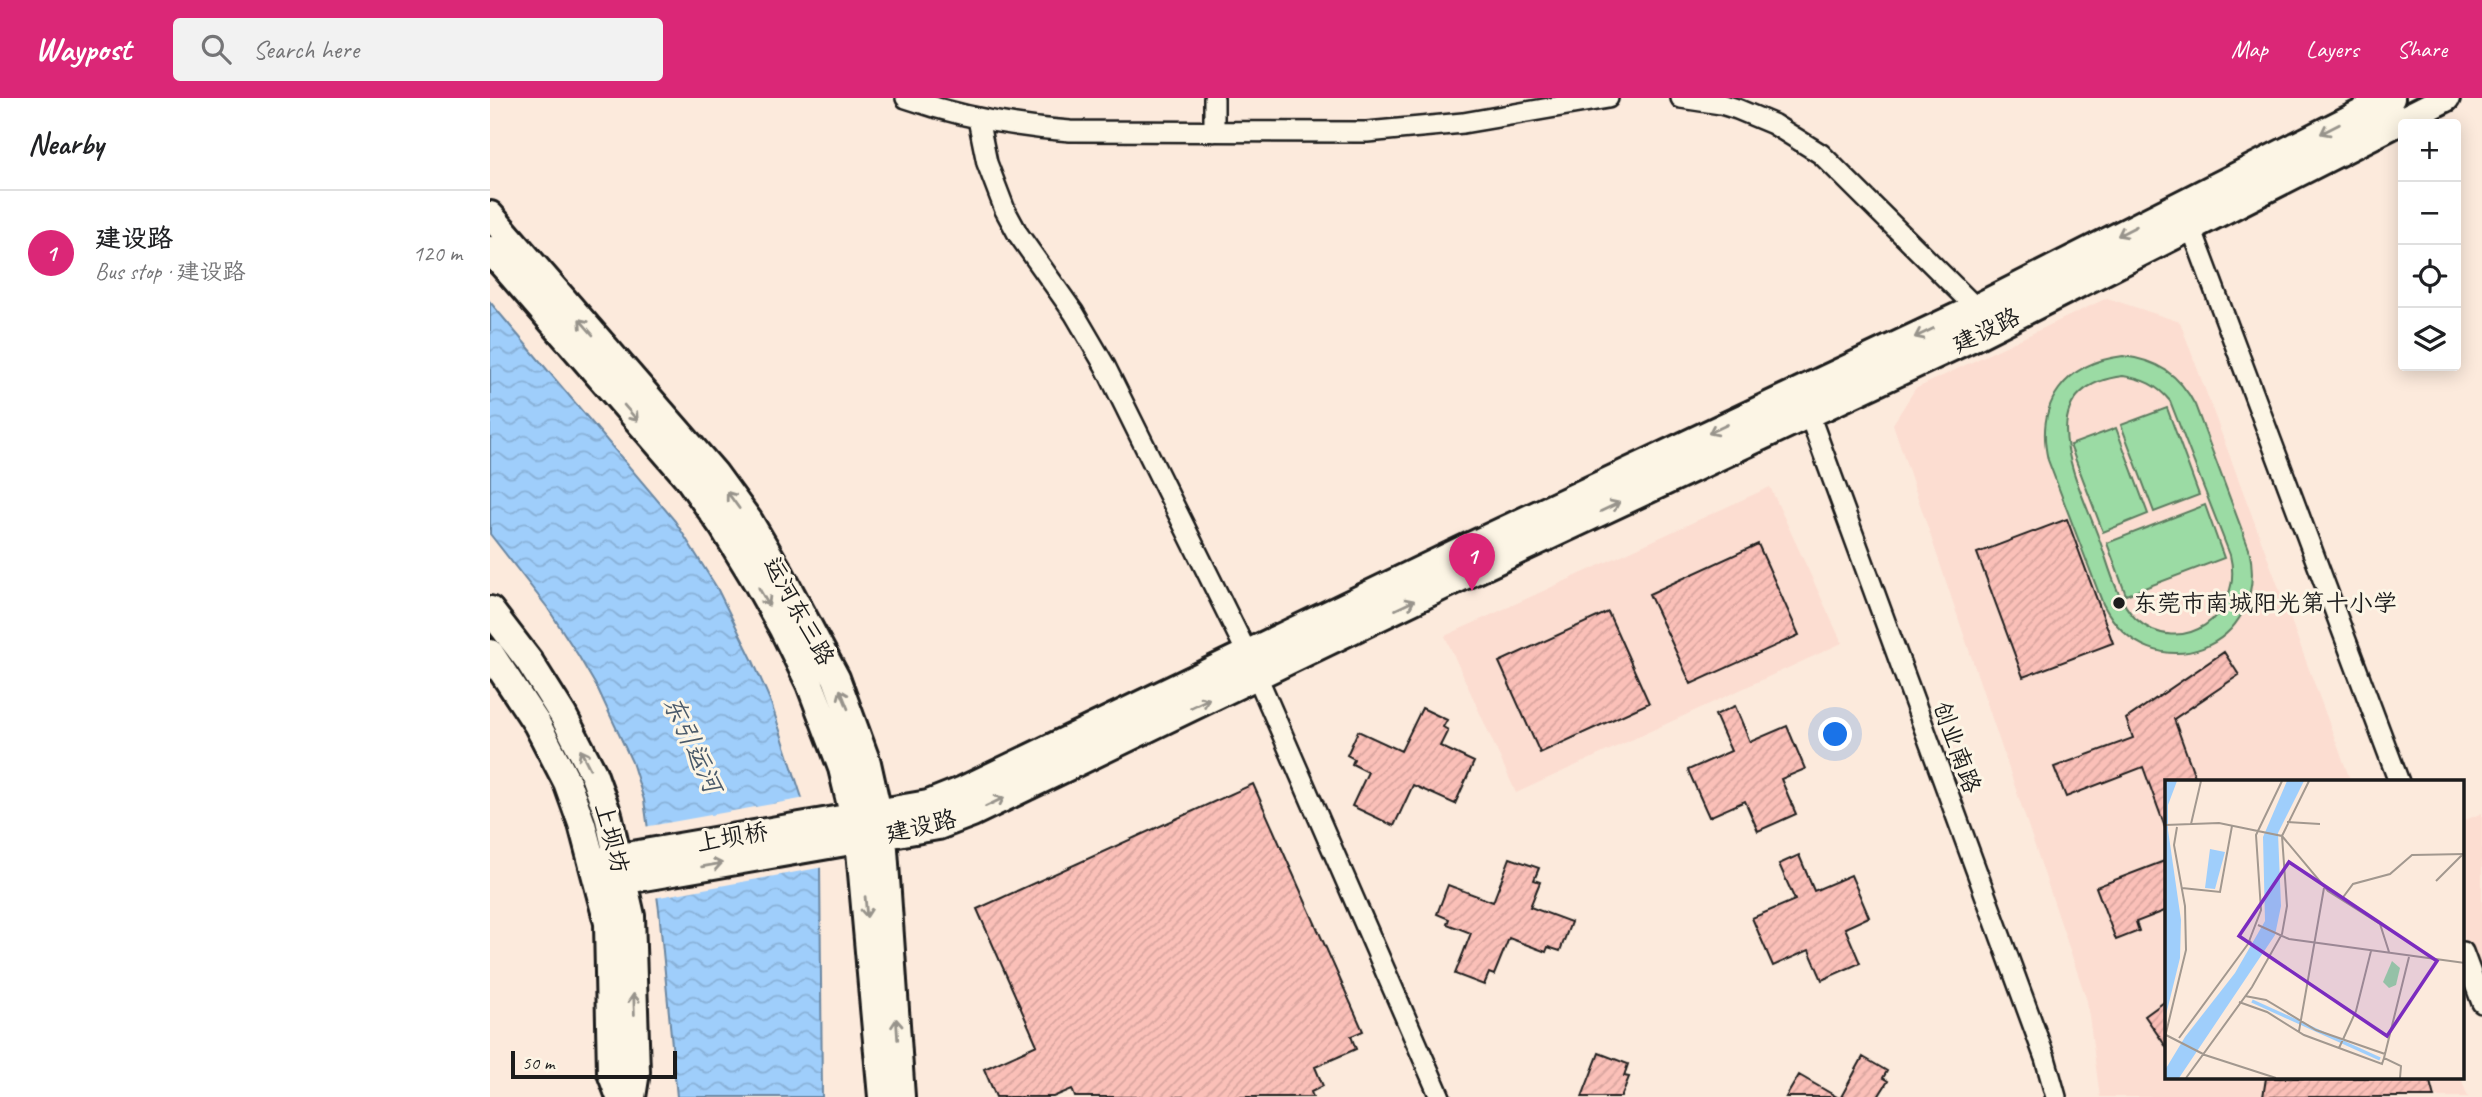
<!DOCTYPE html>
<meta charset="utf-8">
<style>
:root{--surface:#fff;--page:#f2f2f2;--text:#202124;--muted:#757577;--line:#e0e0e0;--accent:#db2777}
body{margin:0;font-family:Caveat,"LXGW WenKai TC",sans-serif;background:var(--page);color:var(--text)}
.controls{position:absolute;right:21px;top:21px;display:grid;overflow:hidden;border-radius:7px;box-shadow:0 4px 18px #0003}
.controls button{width:63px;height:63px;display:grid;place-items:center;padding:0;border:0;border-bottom:2px solid var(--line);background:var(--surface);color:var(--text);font:35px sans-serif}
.scale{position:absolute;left:21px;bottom:18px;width:166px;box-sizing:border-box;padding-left:7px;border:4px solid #1c1c1c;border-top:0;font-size:19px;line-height:24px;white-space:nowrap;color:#1c1c1c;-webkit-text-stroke:5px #fcf5e5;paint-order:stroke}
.you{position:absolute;left:1346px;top:637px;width:24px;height:24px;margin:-18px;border:5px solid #fff;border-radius:50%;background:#1a73e8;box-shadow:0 0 0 10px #1a73e833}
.badge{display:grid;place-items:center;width:46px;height:46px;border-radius:50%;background:var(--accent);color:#fff;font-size:23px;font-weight:700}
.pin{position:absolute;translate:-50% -58px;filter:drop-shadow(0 2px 4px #0008)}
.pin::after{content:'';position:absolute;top:37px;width:24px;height:21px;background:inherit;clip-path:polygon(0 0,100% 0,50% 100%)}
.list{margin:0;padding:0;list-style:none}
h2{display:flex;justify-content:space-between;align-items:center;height:91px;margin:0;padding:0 28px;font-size:30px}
h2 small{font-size:23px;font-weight:400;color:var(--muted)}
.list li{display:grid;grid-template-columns:46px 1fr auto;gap:21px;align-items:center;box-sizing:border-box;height:126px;padding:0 28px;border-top:2px solid var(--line)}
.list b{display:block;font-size:26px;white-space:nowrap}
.list p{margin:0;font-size:23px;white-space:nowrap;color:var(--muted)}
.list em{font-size:23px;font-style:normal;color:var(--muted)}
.icon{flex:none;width:38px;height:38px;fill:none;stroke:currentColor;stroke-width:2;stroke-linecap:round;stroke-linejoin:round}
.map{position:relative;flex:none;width:1992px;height:999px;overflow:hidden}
header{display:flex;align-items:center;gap:42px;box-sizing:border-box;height:98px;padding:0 35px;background:var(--accent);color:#fff}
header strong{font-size:33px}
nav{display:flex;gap:38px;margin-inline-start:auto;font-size:24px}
.search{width:490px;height:63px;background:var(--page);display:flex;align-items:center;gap:18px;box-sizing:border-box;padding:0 24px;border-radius:7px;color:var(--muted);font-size:26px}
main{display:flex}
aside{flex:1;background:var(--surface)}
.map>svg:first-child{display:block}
</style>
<header>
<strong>Waypost</strong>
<div class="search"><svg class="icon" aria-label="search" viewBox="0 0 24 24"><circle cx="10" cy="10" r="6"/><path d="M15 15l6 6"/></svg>Search here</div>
<nav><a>Map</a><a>Layers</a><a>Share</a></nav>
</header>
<main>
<aside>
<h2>Nearby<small></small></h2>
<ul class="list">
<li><span class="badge">1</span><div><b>建设路</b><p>Bus stop · 建设路</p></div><em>120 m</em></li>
</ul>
</aside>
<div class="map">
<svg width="1992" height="999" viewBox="0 0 1992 999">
<defs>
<pattern id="water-waves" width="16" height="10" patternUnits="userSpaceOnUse" patternTransform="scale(1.75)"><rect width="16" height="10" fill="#9fcefb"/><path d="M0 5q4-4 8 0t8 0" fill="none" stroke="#88b0d7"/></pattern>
<pattern id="building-hatch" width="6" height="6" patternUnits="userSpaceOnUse" patternTransform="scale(1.75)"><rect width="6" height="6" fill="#fbc0b8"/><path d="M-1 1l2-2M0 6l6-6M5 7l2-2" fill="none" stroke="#d7a49e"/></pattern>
</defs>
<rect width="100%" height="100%" fill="#fceadc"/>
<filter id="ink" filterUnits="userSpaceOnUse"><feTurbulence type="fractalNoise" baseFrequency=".0143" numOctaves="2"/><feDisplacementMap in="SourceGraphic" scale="14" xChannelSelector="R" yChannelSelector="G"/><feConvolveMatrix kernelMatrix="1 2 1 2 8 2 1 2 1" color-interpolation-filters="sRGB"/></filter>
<g filter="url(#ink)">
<path fill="#fcddd1" d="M1617 200 1690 224 1861 684H1677V980H1971L1978 999H1610L1597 903 1403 326 1425 291Z
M1280 389 1352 545 1026 695 955 538Z
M1992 715V889L1973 837V723Z"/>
<path fill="#9bdba4" stroke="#5c7c60" stroke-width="2" fill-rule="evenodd" d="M1633 258C1667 262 1689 276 1705 307L1759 451C1782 551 1660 597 1613 506L1558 362C1545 305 1575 265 1633 258ZM1633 278C1653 281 1667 287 1680 303L1740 457C1755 518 1690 562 1645 520 1625 500 1618 463 1608 438 1588 384 1536 290 1633 278Z
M1677 310 1709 397 1664 414 1631 327Z
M1626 330 1658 416 1613 434 1580 347Z
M1715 407 1734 460 1636 497 1617 445Z"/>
<path fill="url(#water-waves)" stroke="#6b87a2" stroke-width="2" d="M0 204 185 423 227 490 263 563 280 602 313 703 330 765 332 999H187L169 812 154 702 142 664 108 591 88 557 57 509 0 436Z"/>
<path fill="#fceadc" d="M316 700 334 769 164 800 154 729Z"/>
<path fill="url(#building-hatch)" stroke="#1c1c1c" stroke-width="2" d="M1577 421 1623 545 1533 579 1487 455Z
M1268 446 1309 537 1201 586 1159 496Z
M1118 514 1159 605 1050 655 1009 564Z
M1734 554 1749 577 1684 621 1707 684H1677V728L1675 729 1653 669 1576 699 1564 669 1643 640 1636 621Z
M1245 608 1260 644 1297 628 1315 671 1291 681 1306 716 1268 733 1255 703 1219 719 1198 672 1241 653 1225 617Z
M932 610 957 622 953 629 958 632 950 648 984 664 965 706 923 687 904 728 862 708 878 674 862 666 864 661 857 657 868 633 911 653Z
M763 686 873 933 861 938 866 951 825 969 833 988 821 994 823 999H585L582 991 563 999H506L494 971 547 947 487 811Z
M1309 757 1324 793 1361 777 1379 819 1355 830 1370 865 1332 882 1319 852 1283 868 1262 820 1305 802 1289 766Z
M1020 760 1049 770 1044 782 1050 784 1040 809 1081 824 1070 853 1058 849 1056 854 1019 840 1004 877 999 875 994 887 965 876 981 835 957 826 959 821 947 816 958 787 1003 804Z
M1677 762V812L1646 824 1649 833 1626 842 1606 789Z
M1677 902V950L1655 918Z
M1109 955 1138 966 1134 978 1139 979 1131 999H1092Z
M1373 959 1397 973 1393 980 1398 983 1388 999H1351Z
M1309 977 1347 999H1296Z
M1776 980H1939L1944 999H1773Z"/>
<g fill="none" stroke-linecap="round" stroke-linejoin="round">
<g stroke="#1c1c1c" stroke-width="24">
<path id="street" d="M416 0C470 19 524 29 580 33L877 34 973 25 1118 0
M1191 0 1231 6 1247 11 1283 26 1331 56 1486 210
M488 21 497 65 515 112 528 136 584 215 615 268 757 555 950 999
M724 34V0
M1701 129 1909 684
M1319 316 1555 960 1566 999
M1973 854 1992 905"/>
</g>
<g stroke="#1c1c1c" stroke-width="32">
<path id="secondary" d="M0 117 224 375 259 423 291 477 346 580 377 665 393 737 411 999
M0 152 198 380 233 429 266 483 293 531 320 586 352 670 369 741 392 999
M0 512 39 563 73 617 103 675 118 717 141 818 146 974 142 999
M0 555 47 626 77 684 92 726 118 825 121 975 130 999
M102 764 438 706 473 692 970 453 1486 210 1901 0
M108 787 448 728 482 715 980 475 1488 237 1956 0"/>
</g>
<use href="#street" stroke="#fcf5e5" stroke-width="19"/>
<use href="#secondary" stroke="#fcf5e5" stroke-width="26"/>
</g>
<defs><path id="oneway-shaft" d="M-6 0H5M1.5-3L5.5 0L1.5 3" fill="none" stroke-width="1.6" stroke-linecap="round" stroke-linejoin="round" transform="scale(1.75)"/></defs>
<g stroke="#97938b">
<use href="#oneway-shaft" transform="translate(1840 31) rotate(153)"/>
<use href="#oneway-shaft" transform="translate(1637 133) rotate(153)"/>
<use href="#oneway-shaft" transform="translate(96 229) rotate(-131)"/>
<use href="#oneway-shaft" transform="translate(1434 235) rotate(155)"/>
<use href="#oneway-shaft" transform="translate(141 315) rotate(49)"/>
<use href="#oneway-shaft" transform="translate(1228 331) rotate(155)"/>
<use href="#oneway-shaft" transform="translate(243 402) rotate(-126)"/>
<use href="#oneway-shaft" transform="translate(1120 409) rotate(-25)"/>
<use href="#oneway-shaft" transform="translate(274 499) rotate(60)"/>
<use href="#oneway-shaft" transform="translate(915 507) rotate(-26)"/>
<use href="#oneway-shaft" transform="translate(354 601) rotate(-112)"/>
<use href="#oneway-shaft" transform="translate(710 605) rotate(-26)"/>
<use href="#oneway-shaft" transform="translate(95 661) rotate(-117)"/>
<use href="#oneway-shaft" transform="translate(505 704) rotate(-26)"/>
<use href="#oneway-shaft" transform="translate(222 767) rotate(-10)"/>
<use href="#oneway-shaft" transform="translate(376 809) rotate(85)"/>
<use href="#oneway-shaft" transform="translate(144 906) rotate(-92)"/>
<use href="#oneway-shaft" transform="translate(407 931) rotate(-94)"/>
</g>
</g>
<circle fill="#1c1c1c" stroke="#fcf5e5" stroke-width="2.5" cx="1629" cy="505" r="7"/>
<g text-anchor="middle" stroke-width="6" stroke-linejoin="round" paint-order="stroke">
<g font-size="24" fill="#1c1c1c" stroke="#fcf5e5">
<text transform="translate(1496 232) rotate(-26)" y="8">建设路</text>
<text transform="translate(309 513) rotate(61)" y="8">运河东三路</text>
<text transform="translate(1467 649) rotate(70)" y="8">创业南路</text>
<text transform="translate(431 728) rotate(-13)" y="8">建设路</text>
<text transform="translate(242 739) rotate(-10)" y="8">上坝桥</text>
<text transform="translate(122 740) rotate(75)" y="8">上坝坊</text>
</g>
<g font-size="24" fill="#1c1c1c" stroke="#fcf5e5" text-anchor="start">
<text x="1643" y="513">东莞市南城阳光第十小学</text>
</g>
<g font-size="26" font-style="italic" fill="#4a5a6a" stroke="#fcf5e5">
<text transform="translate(203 646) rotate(65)" y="9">东引运河</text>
</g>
</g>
<g transform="translate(1675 682)">
<rect width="299" height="299" fill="#fceadc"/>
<path d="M227 181 235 188 231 205 224 208 218 202Z" fill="#9bdba4"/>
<path d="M0 1H12L3 25V50L16 140 15 178 0 239ZM122 1H139L113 53 116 126 110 155 14 298H0V290L20 257 70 193 100 141 98 57ZM45 69 60 72 50 109 40 108Z" fill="#9fcefb"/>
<path fill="none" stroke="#9fcefb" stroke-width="3.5" d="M87 221 215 279"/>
<path fill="none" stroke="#a2988f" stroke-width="2" d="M122 42 155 44M26 44 36 1M0 45 54 43 117 56 163 111 215 144 224 172M271 101 297 75M17 108 55 112 67 46M176 120 188 104 225 94 247 75 300 74M93 145 124 159 300 183M86 161 83 164 96 130 91 55 117 1M80 216 101 220 151 250 220 274M74 222 102 232 139 255 217 284 219 278M134 251 159 108M1 255 40 275 111 298M0 257 21 170 20 126 9 65 12 47M14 258 83 164M174 268 191 231 206 171M21 298 87 207 117 154 122 126 117 56 144 1M235 298 236 286 219 278 244 177"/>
<path fill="#7b2cbf" fill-opacity="0.15" stroke="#7b2cbf" stroke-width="3.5" d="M124 82 272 181 222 256 74 156Z"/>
<rect width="299" height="299" fill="none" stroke="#1c1c1c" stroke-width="3.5"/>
</g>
</svg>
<div class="controls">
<button>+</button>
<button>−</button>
<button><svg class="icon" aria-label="locate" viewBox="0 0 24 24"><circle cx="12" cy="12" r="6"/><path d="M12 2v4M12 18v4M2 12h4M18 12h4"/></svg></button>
<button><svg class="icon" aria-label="layers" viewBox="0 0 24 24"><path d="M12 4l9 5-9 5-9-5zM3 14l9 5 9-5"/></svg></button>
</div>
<div class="scale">50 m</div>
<div class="you"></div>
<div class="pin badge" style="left:982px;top:493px">1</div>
</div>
</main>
